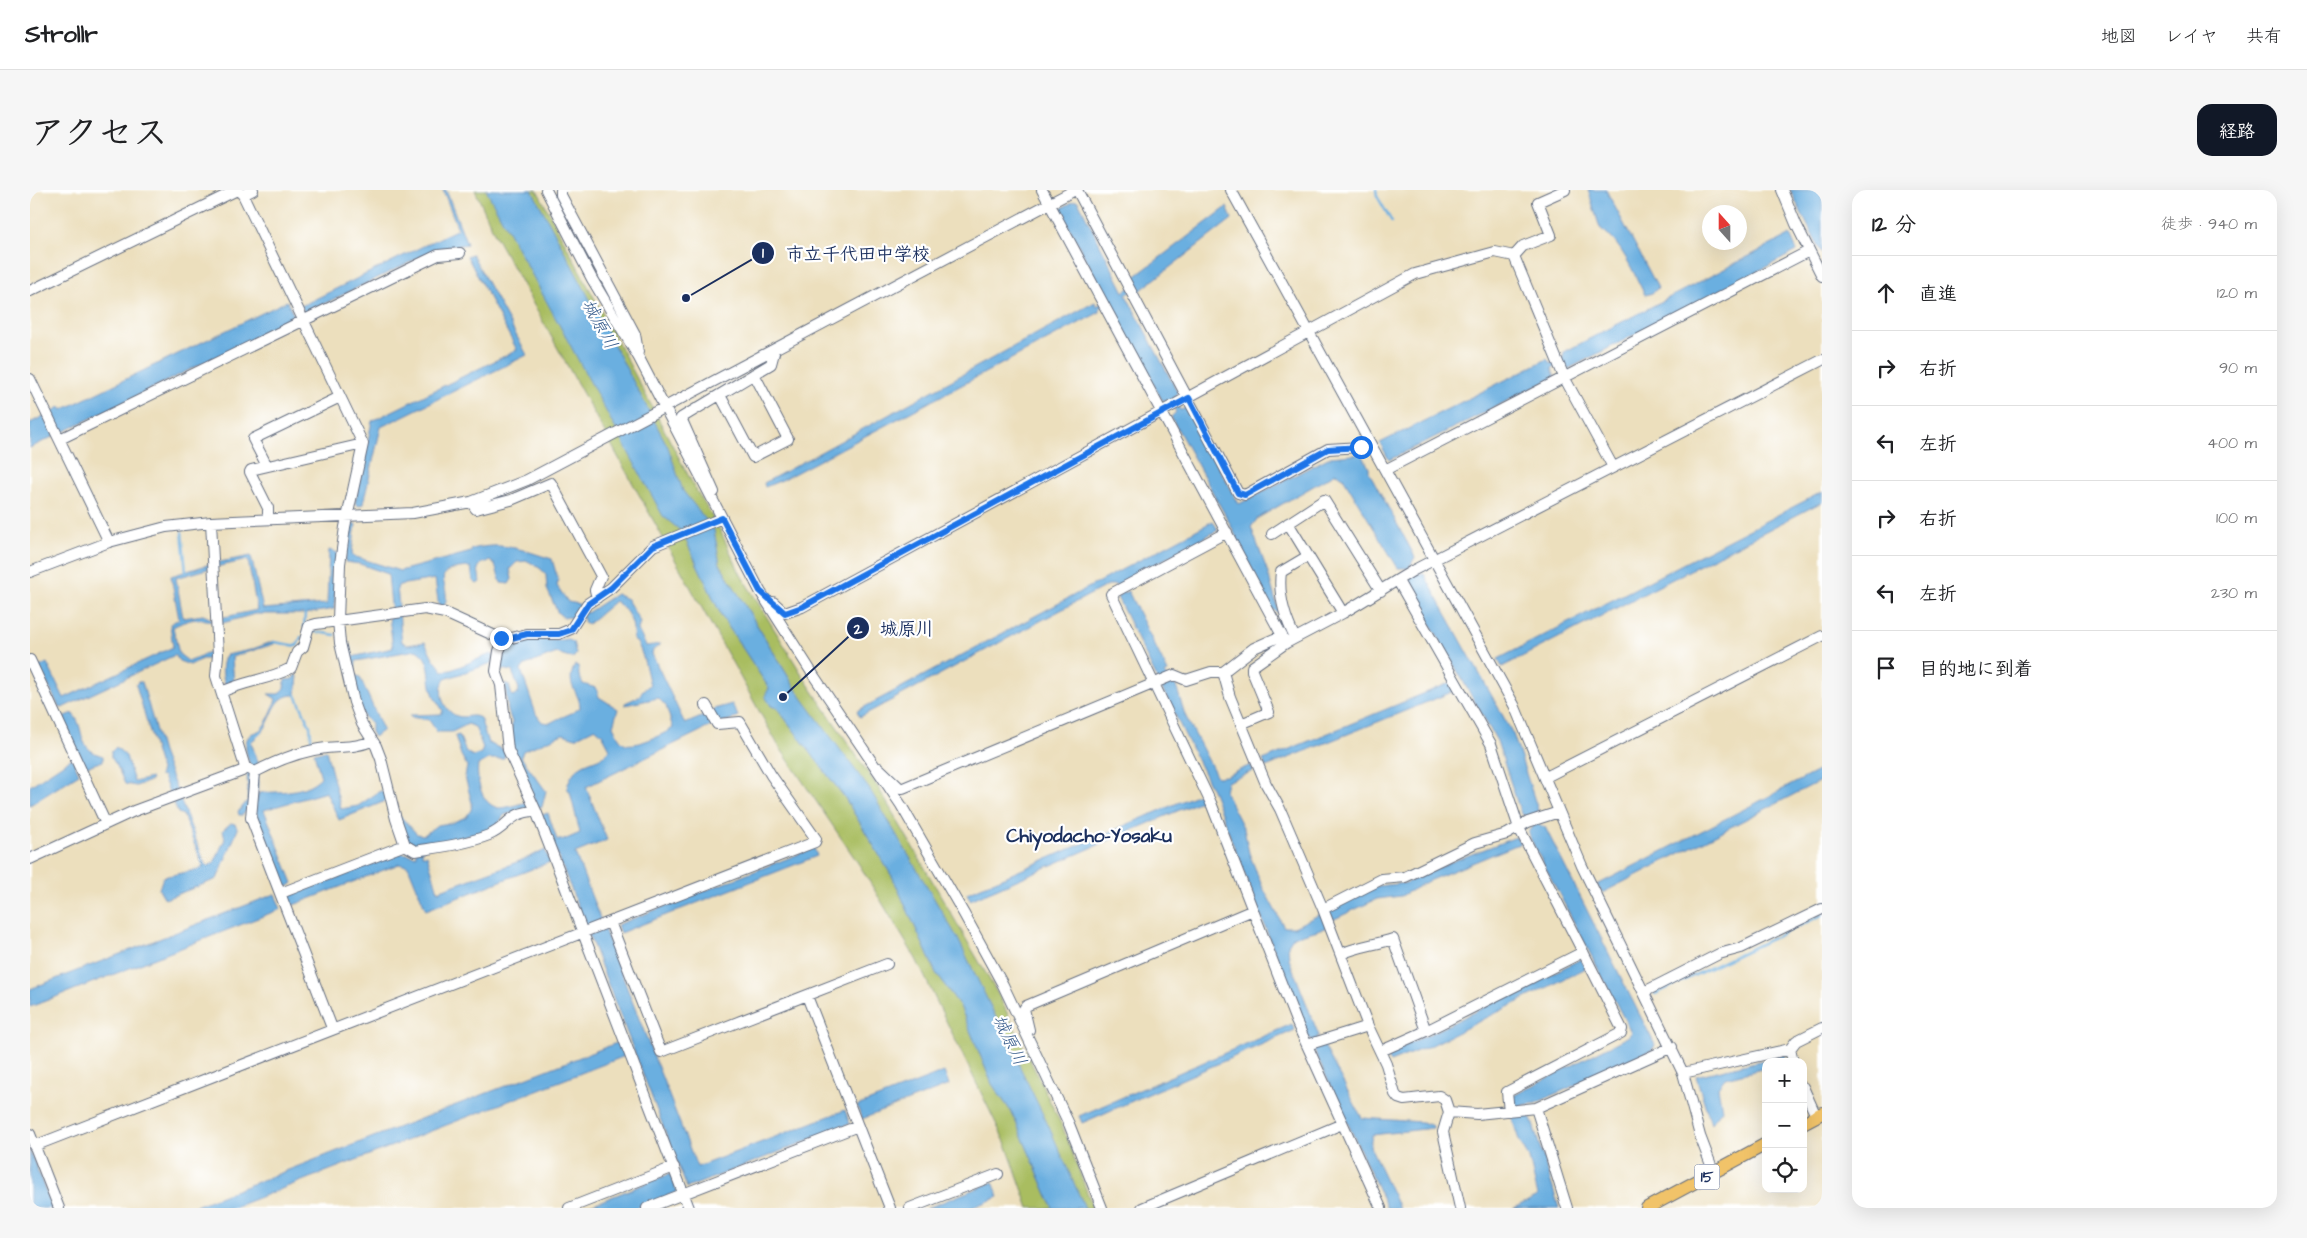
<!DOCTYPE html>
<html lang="ja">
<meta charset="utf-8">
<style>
:root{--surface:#fff;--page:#f6f6f6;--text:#202124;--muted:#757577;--line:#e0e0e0;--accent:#111827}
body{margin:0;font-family:"Architects Daughter","Klee One",sans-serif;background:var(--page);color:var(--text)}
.controls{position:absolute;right:15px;bottom:15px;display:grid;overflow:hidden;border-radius:10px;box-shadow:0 5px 20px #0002}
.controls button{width:45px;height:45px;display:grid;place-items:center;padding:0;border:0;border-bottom:1px solid var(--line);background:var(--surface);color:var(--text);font:25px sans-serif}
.compass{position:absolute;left:1672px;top:15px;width:45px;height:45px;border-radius:50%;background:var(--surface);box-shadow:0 5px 20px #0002;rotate:339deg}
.stop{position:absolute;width:15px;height:15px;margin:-11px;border:4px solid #1a73e8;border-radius:50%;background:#fff}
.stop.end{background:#1a73e8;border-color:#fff;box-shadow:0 1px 5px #0008}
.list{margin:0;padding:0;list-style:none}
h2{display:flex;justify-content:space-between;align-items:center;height:65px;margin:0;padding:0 20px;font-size:21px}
h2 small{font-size:16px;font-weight:400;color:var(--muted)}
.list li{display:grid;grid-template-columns:32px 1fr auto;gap:15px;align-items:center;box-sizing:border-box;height:75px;padding:0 20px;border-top:1px solid var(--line)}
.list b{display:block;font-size:19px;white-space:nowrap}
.list em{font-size:16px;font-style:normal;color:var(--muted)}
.icon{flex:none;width:28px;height:28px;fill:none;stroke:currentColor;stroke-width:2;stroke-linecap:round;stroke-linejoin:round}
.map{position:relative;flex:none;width:1792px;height:1018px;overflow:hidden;border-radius:15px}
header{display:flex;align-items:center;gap:30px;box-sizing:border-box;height:70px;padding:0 25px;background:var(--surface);border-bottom:1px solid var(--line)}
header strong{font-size:24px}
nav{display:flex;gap:28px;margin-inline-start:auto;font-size:18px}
.intro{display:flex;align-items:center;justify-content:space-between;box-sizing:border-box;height:120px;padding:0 30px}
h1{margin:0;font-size:35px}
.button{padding:12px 22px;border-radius:15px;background:var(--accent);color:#fff;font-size:18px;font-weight:700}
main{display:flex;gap:30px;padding:0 30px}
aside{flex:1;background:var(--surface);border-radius:15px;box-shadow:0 5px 20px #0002}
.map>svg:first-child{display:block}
</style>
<header>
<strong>Strollr</strong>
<nav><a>地図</a><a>レイヤ</a><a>共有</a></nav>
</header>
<div class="intro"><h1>アクセス</h1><a class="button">経路</a></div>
<main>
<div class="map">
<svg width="1792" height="1018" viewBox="0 0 1792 1018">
<rect width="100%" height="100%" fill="#fff"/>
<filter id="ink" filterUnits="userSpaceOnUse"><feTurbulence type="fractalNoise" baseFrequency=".02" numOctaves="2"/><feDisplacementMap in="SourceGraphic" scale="10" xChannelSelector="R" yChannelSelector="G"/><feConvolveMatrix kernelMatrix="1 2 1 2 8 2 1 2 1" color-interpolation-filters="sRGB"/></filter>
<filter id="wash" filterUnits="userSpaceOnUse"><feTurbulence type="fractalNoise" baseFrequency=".0096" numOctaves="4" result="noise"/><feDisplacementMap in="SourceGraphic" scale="20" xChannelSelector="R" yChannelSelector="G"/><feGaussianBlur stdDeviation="1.12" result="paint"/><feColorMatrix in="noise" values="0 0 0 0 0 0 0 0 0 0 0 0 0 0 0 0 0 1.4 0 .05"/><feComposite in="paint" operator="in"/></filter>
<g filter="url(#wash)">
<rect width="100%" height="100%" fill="#ecdfbd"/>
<path fill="#a9bd61" stroke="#627660" d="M445 0H462L652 342 692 427 739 498 741 516 747 518 815 608 863 688 906 783 930 816 962 894 982 923 1023 1018H999L976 954 886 769 830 676 748 555 466 47Z
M500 0H507L665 298 690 340 711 385 776 491 849 599 969 806 1033 938 1063 1018H1047L779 529 767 501 644 298Z"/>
<path fill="#6bafe0" stroke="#436f9f" d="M413 0H416L437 54 407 59 275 123 271 116 428 39Z
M456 0H502L638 257 653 301 684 340 690 374 767 501 840 600 928 749 1019 937 1055 1018H1023L982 923 962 894 930 816 906 783 863 688 815 608 747 518 741 516 735 506 739 498 692 427 652 342 633 326Z
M1558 0H1576L1628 98 1622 103 1615 105C1603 82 1592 53 1570 38Z
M1760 0H1788L1792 7V64Z
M1044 11H1048L1094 102 1105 94 1103 88 1197 17 1202 29 1107 103 1105 99 1096 105 1148 203 1144 209 1150 220 1157 218 1209 314 1300 267 1332 264 1339 278V282L1385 367 1380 376 1385 384H1394L1483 544 1508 620 1504 626 1507 634 1515 637 1625 855 1622 860 1506 913 1493 915 1494 924 1501 928 1529 1018H1484L1508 1006 1499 968 1489 950 1481 925V907L1599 846 1601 842 1499 646 1498 642 1503 636 1500 628 1491 624 1467 551 1378 394 1381 386 1377 378H1368L1312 286 1306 283 1228 328 1221 337 1237 380 1249 423 1242 419 1198 330 1141 227 1146 222 1140 211 1132 210 1078 112 1070 118V122L752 290 735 297 734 293 1065 112 1067 116 1077 109 1031 22 1032 18Z
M1760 45 1767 61 1538 179 1534 173 1522 178 1525 187 1359 270 1350 253 1517 169 1521 174 1533 168 1534 162Z
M442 64 497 165 351 237 333 314 328 316 325 313 342 231 487 160 437 66Z
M257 111 265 128 31 243 21 222 30 217 32 220Z
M14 226 24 246 0 258V233Z
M1792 302V312L1472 477 1468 469Z
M1183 331 1188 340 1089 394 1094 403 1098 401 1138 482 1134 484 1146 496 1155 525 1187 587 1196 586 1221 575 1223 581 1197 592 1195 602 1214 639 1219 663 1232 696 1254 737H1264L1348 696 1376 693 1421 672 1486 647 1491 653 1398 691 1371 706 1347 709 1296 733 1295 738 1263 747 1258 755 1259 769 1289 846 1285 848 1292 852 1332 928 1392 932 1403 936V938L1342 945 1340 956 1369 1018H1357L1283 858 1282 849 1278 848 1183 602 1087 407 1091 404 1086 395H1078L830 527 827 521Z
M320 334H326L322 362 323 366 370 381 441 362 442 359C474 351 492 360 522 369L528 390 527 396 538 412 549 414 551 420 557 423 586 404 597 409 610 432 608 440 616 456 631 454 623 460 622 464 655 534 683 522 684 519 702 514 708 526 706 528 683 535 556 597 577 650 545 663 571 731 556 737 512 625 518 623 527 650H534L550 643 540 602 537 598C544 566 571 576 580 559L572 544 565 538 545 548 533 544 493 561 491 567 516 601 512 617H508L481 562 482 532 478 521 475 493 479 495 482 506 487 504 489 499 482 481 472 479 470 473 472 464C477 460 483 454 489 452 504 446 521 453 537 449L543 452 546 464 543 468 527 463 495 475 491 480 506 524 512 532 520 533C529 527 541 525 550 518 550 501 534 496 545 475L548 476 549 486 553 494 566 498 569 507 588 519 583 536C586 541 588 549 594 553 602 559 635 544 643 538L636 516 628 508 595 515V513L610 506 612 501 620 495C617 484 612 454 603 449 605 433 598 420 585 411L558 434 554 432V428L533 427 528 423 517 399 516 385 511 379 498 371 487 372 480 379 482 389 479 394 471 393 465 375 460 371 452 373 448 378 450 392 447 394 443 391 441 377C392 379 426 397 413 418H409L405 389 369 395 367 398C370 417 369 433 372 452L378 455 395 452 403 468 413 481 421 480 461 464 464 466 462 473 415 489C407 500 413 521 427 526 435 529 442 523 450 528L458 553 474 560 475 566 473 569H459L448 575C446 589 451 615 469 618 477 618 489 614 497 612L500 617 474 625 466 637 458 641 392 657V665H397L408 701 490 671 515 660 520 672 396 720 378 676 369 674 261 716 257 707 372 663 386 666V658L378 652 369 627H371L387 644 394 645 407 635 421 633 436 627 441 620 442 613 435 587 437 576 431 565 425 546 429 545 436 562 443 566 451 563 453 558 445 537 438 534 422 542H407L399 530 380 527 381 525 411 524 413 521C410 515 405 510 403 503 397 488 404 470 386 460L326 471 325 485 330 487 353 540 344 547 341 542V533C323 520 320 488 322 467L363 458 359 427 362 425 358 384 330 374 315 372Z
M299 360 308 363 304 419 275 424H225L189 434 190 428 227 420 218 370 181 378 146 388 153 428 173 425 182 429V432C169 426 156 430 143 437L149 464 158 471C167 470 173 462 182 462L185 466 182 469H172L160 475 149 471 145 465 32 518 29 517 9 477 17 473 34 508 143 457 140 434 149 429 141 386 180 374 221 366 233 419 297 414Z
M244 451V454L202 467 204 493 195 494C192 485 191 473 196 465L220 460Z
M265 485 268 486 266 505C244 504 244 526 233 541 230 545 225 548 221 552L229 575 227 612 229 603C251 601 274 604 291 587L284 563 296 560 311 619 328 616 350 601 357 602 358 610 309 630 296 602 234 620 263 693 259 696H252L226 629V615H220L213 625H209L208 622 218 610 217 582 220 575C217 566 212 551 221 544 224 542 229 542 232 538 238 531 243 519 246 509L238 504H249L254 498 255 490 263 489Z
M108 492H112L132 562 175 674 178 676 184 673 195 649 193 640 201 633 205 634 208 639 187 689 135 709 129 699 133 687 170 679 173 676 153 625 148 623 133 587 129 586 131 580 106 495Z
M1422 492 1427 500 1236 577 1233 570Z
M42 523C57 538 44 558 73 566V571L58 576 54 575 34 530 35 526Z
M86 557 96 566 104 592 121 588 122 590 106 596 95 594 87 576 81 567V562Z
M42 568 49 584 0 615V596Z
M1792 579V590L1572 703 1567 695Z
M1171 603 1173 610 940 710 937 703Z
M784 658 787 666 590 743 587 735Z
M245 704 251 719 0 817V799Z
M574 739 667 977 815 920 820 934 657 998 559 745Z
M1551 769 1556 778 1402 855 1360 872 1357 863 1398 845Z
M1262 834 1265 840 1052 933 1049 926Z
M589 852 595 866 202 1018H160Z
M1755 865 1756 870 1736 872V878L1695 888 1688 897 1692 920 1681 934 1666 886Z
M914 882 919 895 832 929 827 916Z
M0 961 22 1018H0Z
M640 984 647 1002 606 1018H553Z
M963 992 969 1007 940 1018H897Z"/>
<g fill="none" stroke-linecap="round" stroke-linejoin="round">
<path stroke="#6bafe0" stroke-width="2.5" d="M1346 0 1347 6 1362 32
M152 342 156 382
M274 437 275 424
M281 441 305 445
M313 451 320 457 322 467
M244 452 267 456 271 447
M266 505 280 536 282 556
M1625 804 1792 725"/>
</g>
</g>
<g filter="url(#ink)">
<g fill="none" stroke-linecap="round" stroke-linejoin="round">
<g stroke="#646d7f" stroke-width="12">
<path id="minor" d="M208 0 213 5 333 254 315 337 310 374 308 430 310 453 324 512 332 534 346 556 351 569 366 629 375 655 385 661C410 657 436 654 459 645 479 637 478 622 506 621
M516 0 562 89 609 168 730 401 784 486 871 615 934 724 973 795 1039 934 1072 1018
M531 0V5L605 144 608 162
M1012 0 1256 453
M1047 0 1208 303 1215 305 1298 259 1331 257 1340 253
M1201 0 1484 515 1552 676 1653 883 1670 946 1684 983
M1752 0 1766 34 1792 86
M213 5 223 0
M1484 66 1534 187 1583 277
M1484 66 1493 56 1521 45 1508 12 1535 0
M0 101 207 0
M0 189 79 352
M690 205 723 267 758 249 724 184
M30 249 408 65 430 63
M237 276 223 249 310 207
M1355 280 1779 61
M684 302 651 228 741 174 745 159
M441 312 446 319 481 310 521 293 571 386 565 400 567 408
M238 329V318L220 282 221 280 333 254
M181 332 188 465 186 486 215 577
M1258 333 1313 423
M1197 342 1081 404 1181 613 1266 831 1351 1018
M1242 344 1294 310 1351 401
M0 382 79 352 136 337 181 332 383 323 441 312 497 290 1045 0
M743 412 755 423 772 417 1385 84 1465 62 1484 66
M1265 448C1255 428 1248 405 1251 382L1278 366
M474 450 469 461 466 481 471 495 478 560 506 621 659 1018
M0 470 76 634
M1193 482 1200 507 1236 594 1250 619 1293 719 1338 836 1356 874 1365 904 1368 908 1374 910 1409 906 1415 910 1419 922 1413 942 1430 1018
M192 502C214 491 239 490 261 478L267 462 273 457 279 436 286 434 395 419 415 423 474 450 497 444H529L541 439 557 414 581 398 623 356 692 328
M1211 534 1239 522 1222 481V477L1256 453 1313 423 1384 380 1792 170
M849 578 870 598H873L1144 485 1156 490 1181 482H1193L1224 458 1251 446
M225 582 221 628 302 838
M1516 587 1792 446
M0 669 104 621 212 581 215 577 225 582C248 570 270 561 296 558 313 556 325 558 342 551
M251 703 375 655
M1293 719 1352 689 1375 687 1445 653 1477 644 1498 632 1529 622
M580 732 631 862 857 774
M1311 764C1329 756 1345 755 1363 749L1396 841
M1614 802 1689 764 1711 758 1792 719
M777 806 860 1018
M999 840 994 819 996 816 1223 720
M1277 855 1338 836
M1760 859 1763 872
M1351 861 1396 841 1553 762 1489 638 1461 554 1368 391
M1653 883 1760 859 1766 851 1792 838
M1773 897 1786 926
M1506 918 1537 1018
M1479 921 1477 902 1591 843 1592 839 1553 762
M1419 922 1447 924 1506 918 1642 857
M0 944 29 1018
M4 956 785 652 786 649 741 585 710 532 687 534 676 515
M539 1018 644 977
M617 1018 828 936
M880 1018 968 984
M1112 1018 1312 934"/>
</g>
<g stroke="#646d7f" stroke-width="14">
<path id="major" d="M1773 933 1792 923
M1617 1018 1736 954"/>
</g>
<use href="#minor" stroke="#fff" stroke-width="10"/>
<use href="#major" stroke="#f1c369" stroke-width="12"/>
</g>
</g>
<g fill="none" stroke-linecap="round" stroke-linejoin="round" filter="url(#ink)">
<path stroke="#1a73e8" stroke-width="6" d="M471 448 474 450 497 444H529L541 440 558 414 581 398 623 356 692 328 730 401 755 423 772 417 1159 208 1208 303 1215 305 1298 259 1331 257"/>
</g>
<g text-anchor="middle" stroke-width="4.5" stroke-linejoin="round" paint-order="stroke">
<rect fill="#fff" stroke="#5f6d8e" stroke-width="1" x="1664.5" y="974.5" width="25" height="25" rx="4"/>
<g font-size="15" font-weight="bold" fill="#1b2f5e">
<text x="1677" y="992">15</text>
</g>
<g font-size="18" font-style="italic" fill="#375c8c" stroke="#fff">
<text transform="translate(570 134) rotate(61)" y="6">城原川</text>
<text transform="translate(980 850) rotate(64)" y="6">城原川</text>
</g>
<g font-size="19" font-weight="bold" fill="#1b2f5e" stroke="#fff">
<text x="1059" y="652">Chiyodacho-Yosaku</text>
</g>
</g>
<path fill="none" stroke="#1b2f5e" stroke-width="2" d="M656 108L733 63M753 507L828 438"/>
<g fill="#1b2f5e" stroke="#fff" stroke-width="2">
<circle cx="656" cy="108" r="5"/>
<circle cx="753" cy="507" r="5"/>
<circle cx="733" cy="63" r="12"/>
<circle cx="828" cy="438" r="12"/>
</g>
<g font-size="15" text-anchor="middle" font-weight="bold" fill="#fff">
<text x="733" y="68">1</text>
<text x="828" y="444">2</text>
</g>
<g font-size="18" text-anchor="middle" font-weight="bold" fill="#1b2f5e" stroke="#fff" stroke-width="4.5" stroke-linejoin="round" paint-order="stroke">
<text x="828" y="70">市立千代田中学校</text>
<text x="877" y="445">城原川</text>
</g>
</svg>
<div class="controls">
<button>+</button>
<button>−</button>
<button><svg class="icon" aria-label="locate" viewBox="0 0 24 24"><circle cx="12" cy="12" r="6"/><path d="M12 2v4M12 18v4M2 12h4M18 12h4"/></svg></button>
</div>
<svg class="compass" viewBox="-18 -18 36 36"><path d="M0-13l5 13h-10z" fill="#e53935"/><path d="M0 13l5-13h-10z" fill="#757577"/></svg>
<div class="stop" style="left:1331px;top:257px"></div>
<div class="stop end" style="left:471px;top:448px"></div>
</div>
<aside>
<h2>12 分<small>徒歩 · 940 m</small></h2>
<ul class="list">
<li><svg class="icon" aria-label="ahead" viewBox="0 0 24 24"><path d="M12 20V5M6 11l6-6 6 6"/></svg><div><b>直進</b></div><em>120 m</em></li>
<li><svg class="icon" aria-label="right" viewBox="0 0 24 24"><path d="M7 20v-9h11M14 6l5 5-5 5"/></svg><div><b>右折</b></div><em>90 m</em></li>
<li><svg class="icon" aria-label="left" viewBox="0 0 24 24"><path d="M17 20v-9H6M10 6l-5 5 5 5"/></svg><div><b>左折</b></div><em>400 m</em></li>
<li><svg class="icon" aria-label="right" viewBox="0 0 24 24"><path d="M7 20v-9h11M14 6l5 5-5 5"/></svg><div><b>右折</b></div><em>100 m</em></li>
<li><svg class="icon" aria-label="left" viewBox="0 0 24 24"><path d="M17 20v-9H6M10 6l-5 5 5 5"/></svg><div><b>左折</b></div><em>230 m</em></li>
<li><svg class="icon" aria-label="arrive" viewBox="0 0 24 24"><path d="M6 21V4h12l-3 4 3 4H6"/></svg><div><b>目的地に到着</b></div></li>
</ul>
</aside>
</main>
